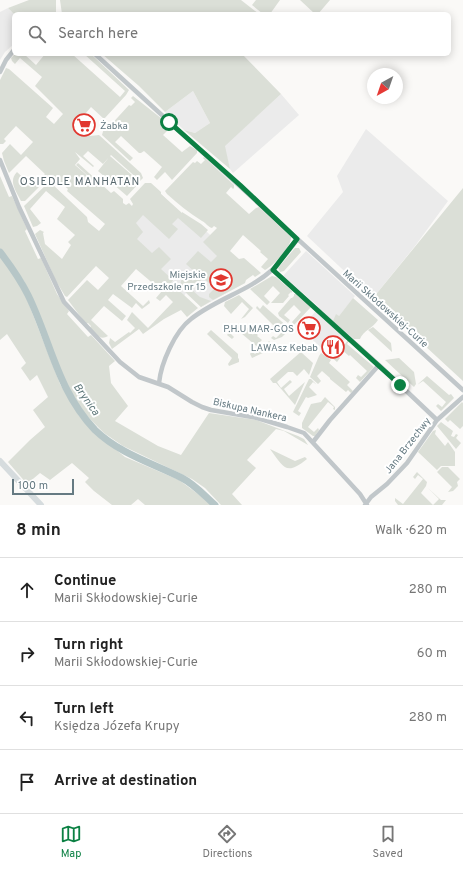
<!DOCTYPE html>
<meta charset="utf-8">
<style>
:root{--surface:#fff;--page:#f2f2f2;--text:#222;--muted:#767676;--line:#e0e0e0;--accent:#0b8043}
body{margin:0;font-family:Overpass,sans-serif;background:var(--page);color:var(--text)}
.compass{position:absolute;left:367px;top:68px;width:36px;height:36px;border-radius:50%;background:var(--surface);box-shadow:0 2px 10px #0003;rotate:220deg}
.scale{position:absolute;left:12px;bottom:10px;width:62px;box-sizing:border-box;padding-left:4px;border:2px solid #657a82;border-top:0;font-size:11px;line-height:14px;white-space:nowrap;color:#657a82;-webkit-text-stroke:3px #fff;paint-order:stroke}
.stop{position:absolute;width:12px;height:12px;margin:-9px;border:3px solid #0b8043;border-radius:50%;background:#fff}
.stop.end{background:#0b8043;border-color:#fff;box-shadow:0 1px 4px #0008}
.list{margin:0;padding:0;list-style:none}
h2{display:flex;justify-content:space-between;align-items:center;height:52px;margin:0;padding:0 16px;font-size:17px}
h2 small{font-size:13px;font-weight:400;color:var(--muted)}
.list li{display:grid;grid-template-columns:26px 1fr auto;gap:12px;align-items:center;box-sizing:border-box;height:64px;padding:0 16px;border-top:1px solid var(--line)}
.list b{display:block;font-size:15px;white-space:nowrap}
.list p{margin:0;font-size:13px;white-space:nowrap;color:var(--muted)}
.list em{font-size:13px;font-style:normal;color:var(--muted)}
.icon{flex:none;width:22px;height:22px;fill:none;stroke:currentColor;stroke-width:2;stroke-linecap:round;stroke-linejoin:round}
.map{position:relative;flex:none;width:463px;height:505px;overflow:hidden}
.search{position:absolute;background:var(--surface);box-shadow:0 2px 10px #0003;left:12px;right:12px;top:12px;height:44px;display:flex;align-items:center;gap:10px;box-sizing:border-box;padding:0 14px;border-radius:6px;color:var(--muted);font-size:15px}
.sheet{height:308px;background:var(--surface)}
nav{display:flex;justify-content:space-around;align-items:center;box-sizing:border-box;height:56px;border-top:1px solid var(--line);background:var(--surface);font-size:11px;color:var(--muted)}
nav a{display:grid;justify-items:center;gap:2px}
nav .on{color:var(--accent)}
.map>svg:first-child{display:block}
</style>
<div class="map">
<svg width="463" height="505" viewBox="0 0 463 505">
<rect width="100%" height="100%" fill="#faf9f7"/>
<path fill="#ebebeb" d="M8 8 14 14V44L5 52 0 60V12Z
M193 91 210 123 195 133 184 130 165 112Z
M281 94 299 115 233 173 230 169 224 146Z
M366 129 448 201 415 246 373 298 307 236 343 192 337 176Z
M149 186 161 194 182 214 207 232 226 250 243 277 245 283 201 307 186 293 184 296 134 257 132 206Z
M306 251 355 296 335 321 349 334 330 356 301 329 319 307 283 276Z"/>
<path fill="#dbdfd7" d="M29 0H56V14H14L8 8Z
M60 0H241L259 14H62Z
M256 0H280L270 14H263L252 5Z
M300 0H330L318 14H315Z
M15 54H24L36 65 45 54H72L120 97 125 91 84 54H91L129 90 126 95 104 119 91 107 75 126 85 134 87 132 90 136 99 135 141 173 143 178 140 181 111 155 103 164 88 151 83 156 94 166 93 167 75 152 80 159 75 165 96 183 76 165 78 163 111 193 114 191 123 199V203L126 205 129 203 132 206 133 204 130 199 145 183H151L161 192V194L182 213V212L201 224 208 230 201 238 178 218 172 224 178 229 169 239 143 215 136 223 143 232 137 239 152 253 159 247 171 259 161 269 173 280 171 283 198 308 187 317 181 310 164 319 143 334 139 329 112 349 109 343 110 338 115 342 129 332 130 333 135 328 127 320 132 312 148 328 173 302 166 295 160 301 156 298 162 291 136 269 121 286 143 306 149 300 150 303 142 309 136 303 132 308 113 294 108 300 126 316 122 321 104 306 91 320 108 336C100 341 96 334 90 328L91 326 88 323 86 324 68 300 87 280 98 290 109 278 96 266 67 297 65 296 56 281 35 234 40 230 44 232 43 233 45 244 62 259 71 245 68 242 75 235 57 219 65 207 46 191 30 209 41 223 37 226 33 227 24 206 48 183H51L87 217 88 222 99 231 105 224 67 191 68 189 53 176 51 178H48L25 201H21C16 191 8 181 17 172L33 187 45 174 26 156 9 173 4 161 2 153 10 144 21 155 33 142 16 126 4 139 6 141 3 144H0V80L6 68 9 69 53 108 46 117 54 124 63 114 35 86 42 77 20 58 15 64 12 61 11 58Z
M102 54H242L281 94 225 146 230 169 184 130 195 133 210 123 193 91 165 112 139 86Z
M133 96 171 126V130L167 131 163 135 182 152 190 146 197 150V153L172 180 165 172 157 180 154 177 162 167 144 151 141 153H139L121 136 115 142 133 158 130 161 102 135 104 128H108L129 105 131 106 135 102 131 98Z
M110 156 140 182 127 196 98 171Z
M204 157 234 185V188L233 189 231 187 226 193 249 214 256 208 259 207 291 237C292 246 273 266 265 270L261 267 268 259 260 252 261 251 243 235 230 251 239 259 244 258 261 273 255 277 253 275 246 280 245 283 213 300 209 297V294L215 288 203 278 192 290 200 297 211 301 201 307 181 288 180 285 183 274 193 281 198 275 186 264 198 251 211 262 217 256 203 242 217 228 214 226 212 228C208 227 206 223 202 221 189 213 178 204 167 194L165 191 193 162 195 163 197 161 201 164 205 160 203 158Z
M0 176 9 197 12 196 27 229 25 231 38 259 41 258 57 294 69 311 67 314 88 337 91 335 115 361 109 366 111 383 128 406 115 421 158 446 181 455 209 413 256 420 298 436 304 439 308 445 284 431 276 429 247 460 256 468 232 494 242 505H221L205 488 192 479 123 446 104 433 87 416 77 403 68 388 36 307 24 281 0 248Z
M463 188V381L373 298Z
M295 248H299L301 252 284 271 280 272 278 268Z
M0 256 21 284 60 384 79 416 104 440 125 457 179 480 202 497 211 505H145L138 499 131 505H112L94 491 85 482 89 478 72 463 50 480 40 473 27 484 8 462 30 440 45 427 33 410 48 397 37 375 30 381 21 368 26 363 7 334 0 340Z
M272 276 276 277 292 291V293L291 292 288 295 289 296 283 303H271L280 293 273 286 264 296 270 302 267 305 250 289Z
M294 294H296L311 307 294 325 292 322 301 312 294 305 284 315 290 320 288 323 279 316 278 313 291 298H292L294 296Z
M239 295 253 308 245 317 241 319 249 309 242 302 231 314 224 306 225 302Z
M353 298 378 320C373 328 363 331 360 339H354L333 321 336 314 339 316Z
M263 305 290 329 282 337 274 340 271 338 273 336 276 338 281 333 256 308 257 306 260 309Z
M237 325C247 328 249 327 258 335L257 336 262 340 260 342 265 346 269 341 273 345H275L265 352 252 358 250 354 252 351 255 354 260 349 235 328 230 333 234 337 232 339 227 335 233 327Z
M373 327 391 343 392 352 368 330Z
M211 330 238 354V358L239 359V362L229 366 228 364 232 358 207 334Z
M348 340 349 341 347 344 374 367 360 382 356 378 358 375 361 377 367 371 350 355 349 356 341 349 336 354 340 358 337 362 330 356 342 343 345 344Z
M303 350 302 353 313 363 309 375 304 369 297 376 293 372H288L277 382 281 388 290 380 292 382 284 389 289 396 305 382 295 405 276 383H273L270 379Z
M321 353 331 360 329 363 350 382 347 385 353 391 351 393 348 390 346 392 330 379V378L322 371 317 376 321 381 318 384 310 377 319 356Z
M399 358 414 372 416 384 414 387 385 360Z
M427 376 449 395 451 394 454 398 441 411 436 406 438 404 442 407 446 402 423 381 417 385Z
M309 379H311L317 385 313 382 309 387 317 395 308 398 306 397 298 411 301 413 299 416 293 412Z
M325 397 335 407V410L333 409 334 407 328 402 308 427 314 432 318 428 319 430 315 436H313L302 428V423L311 404 321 402Z
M462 402 463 403V426L460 429 450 420 448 422 445 419Z
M441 422 453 431 451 436 454 437 456 434 458 435 456 438 461 443 456 449 437 426Z
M436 430 435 434 445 446 448 442 455 452V466H441L437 470 418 452 433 431Z
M270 449 295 461 305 457 307 459C286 476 284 468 270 449Z
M442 467H448L460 479 457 482 458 486 453 491 448 492 452 487 437 472Z
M417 472 427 482 426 486 421 493 433 505 439 499 428 488 441 500H446L442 505H398L395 501V498L403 504 423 479 418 475 415 479 413 477Z"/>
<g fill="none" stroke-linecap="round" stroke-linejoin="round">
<path stroke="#b6c6c7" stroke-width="7" d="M0 252C10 265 20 279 28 295 51 342 57 390 95 430 120 454 152 463 182 478 194 484 205 496 215 505"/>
<path stroke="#c1c7ca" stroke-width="4.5" d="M95 54 463 390
M0 72 6 60 14 50
M0 160 19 207 64 302 120 362 139 377 168 387 192 402 202 407 211 410 257 418 287 427 304 433 360 494 367 505
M273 270 380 366 437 420
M159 383C161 363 175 331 191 319 216 299 249 291 272 270 277 266 280 260 284 256 289 250 294 245 297 239
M313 442 330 420 379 365
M365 505 371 497 387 484 407 463 437 420 463 397"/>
<path stroke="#d6dcde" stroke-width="6" d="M0 461 41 505"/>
</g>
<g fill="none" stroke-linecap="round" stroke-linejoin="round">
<path stroke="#0b8043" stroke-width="5" d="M169 122 240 185 297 239 273 270 400 385"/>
</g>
<defs>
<g id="supermarket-ring" transform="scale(1.15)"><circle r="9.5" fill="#fff" stroke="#e13830" stroke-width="1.5"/><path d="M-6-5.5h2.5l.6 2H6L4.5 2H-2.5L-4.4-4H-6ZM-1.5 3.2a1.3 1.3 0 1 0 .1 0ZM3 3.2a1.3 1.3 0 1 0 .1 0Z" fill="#e13830"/></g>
<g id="school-ring" transform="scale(1.15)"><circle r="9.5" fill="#fff" stroke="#e13830" stroke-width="1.5"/><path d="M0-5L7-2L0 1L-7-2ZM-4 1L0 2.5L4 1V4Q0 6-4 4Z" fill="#e13830"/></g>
<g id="restaurant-ring" transform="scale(1.15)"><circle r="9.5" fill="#fff" stroke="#e13830" stroke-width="1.5"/><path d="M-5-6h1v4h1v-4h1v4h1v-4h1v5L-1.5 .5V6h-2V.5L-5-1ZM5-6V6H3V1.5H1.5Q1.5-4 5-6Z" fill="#e13830"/></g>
</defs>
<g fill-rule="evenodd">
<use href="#supermarket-ring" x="84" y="125"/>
<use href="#school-ring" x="221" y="280"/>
<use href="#supermarket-ring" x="309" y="328"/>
<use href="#restaurant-ring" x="333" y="347"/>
</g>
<g text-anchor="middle" stroke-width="4" stroke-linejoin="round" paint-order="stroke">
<g font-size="10" fill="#657a82" stroke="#fff" text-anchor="end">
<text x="100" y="129" text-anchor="start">Żabka</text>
<text x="206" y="278">Miejskie<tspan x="206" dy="12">Przedszkole nr 15</tspan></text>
<text x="294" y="332">P.H.U MAR-GOS</text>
<text x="318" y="351">LAWAsz Kebab</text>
</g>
<g font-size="10" fill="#657a82" stroke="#fff">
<text transform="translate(386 308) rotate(42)" y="4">Marii Skłodowskiej-Curie</text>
<text transform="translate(250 409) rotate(13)" y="4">Biskupa Nankera</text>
<text transform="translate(407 445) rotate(-52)" y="4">Jana Brzechwy</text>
</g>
<g font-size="11" letter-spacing="1" fill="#57676d" stroke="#fff">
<text x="80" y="185">OSIEDLE MANHATAN</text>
</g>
<g font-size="11" font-style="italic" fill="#60797c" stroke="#fff">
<text transform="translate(87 399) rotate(55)" y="4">Brynica</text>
</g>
</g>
</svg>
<svg class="compass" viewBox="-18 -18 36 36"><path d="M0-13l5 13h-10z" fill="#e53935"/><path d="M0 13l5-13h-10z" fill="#767676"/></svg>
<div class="scale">100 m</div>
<div class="stop" style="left:169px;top:122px"></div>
<div class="stop end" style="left:400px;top:385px"></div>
<div class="search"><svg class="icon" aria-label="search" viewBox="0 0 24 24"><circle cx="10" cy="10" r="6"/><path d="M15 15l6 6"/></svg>Search here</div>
</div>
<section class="sheet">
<h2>8 min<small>Walk · 620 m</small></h2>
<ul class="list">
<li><svg class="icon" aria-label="ahead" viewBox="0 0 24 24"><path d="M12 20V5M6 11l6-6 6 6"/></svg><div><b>Continue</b><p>Marii Skłodowskiej-Curie</p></div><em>280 m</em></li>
<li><svg class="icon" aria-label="right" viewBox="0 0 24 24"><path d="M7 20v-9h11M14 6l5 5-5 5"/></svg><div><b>Turn right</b><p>Marii Skłodowskiej-Curie</p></div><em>60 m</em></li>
<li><svg class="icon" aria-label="left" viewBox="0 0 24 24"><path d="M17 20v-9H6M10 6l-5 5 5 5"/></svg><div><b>Turn left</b><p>Księdza Józefa Krupy</p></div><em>280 m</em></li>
<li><svg class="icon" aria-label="arrive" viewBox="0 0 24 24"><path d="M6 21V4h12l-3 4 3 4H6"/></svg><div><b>Arrive at destination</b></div></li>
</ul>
</section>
<nav>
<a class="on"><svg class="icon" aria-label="map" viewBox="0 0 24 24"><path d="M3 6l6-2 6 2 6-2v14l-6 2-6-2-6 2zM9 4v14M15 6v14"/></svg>Map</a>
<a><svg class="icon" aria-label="directions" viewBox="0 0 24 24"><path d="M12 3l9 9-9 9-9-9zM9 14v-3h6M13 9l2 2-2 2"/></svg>Directions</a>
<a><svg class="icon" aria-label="saved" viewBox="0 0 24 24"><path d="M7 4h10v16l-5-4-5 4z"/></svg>Saved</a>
</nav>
